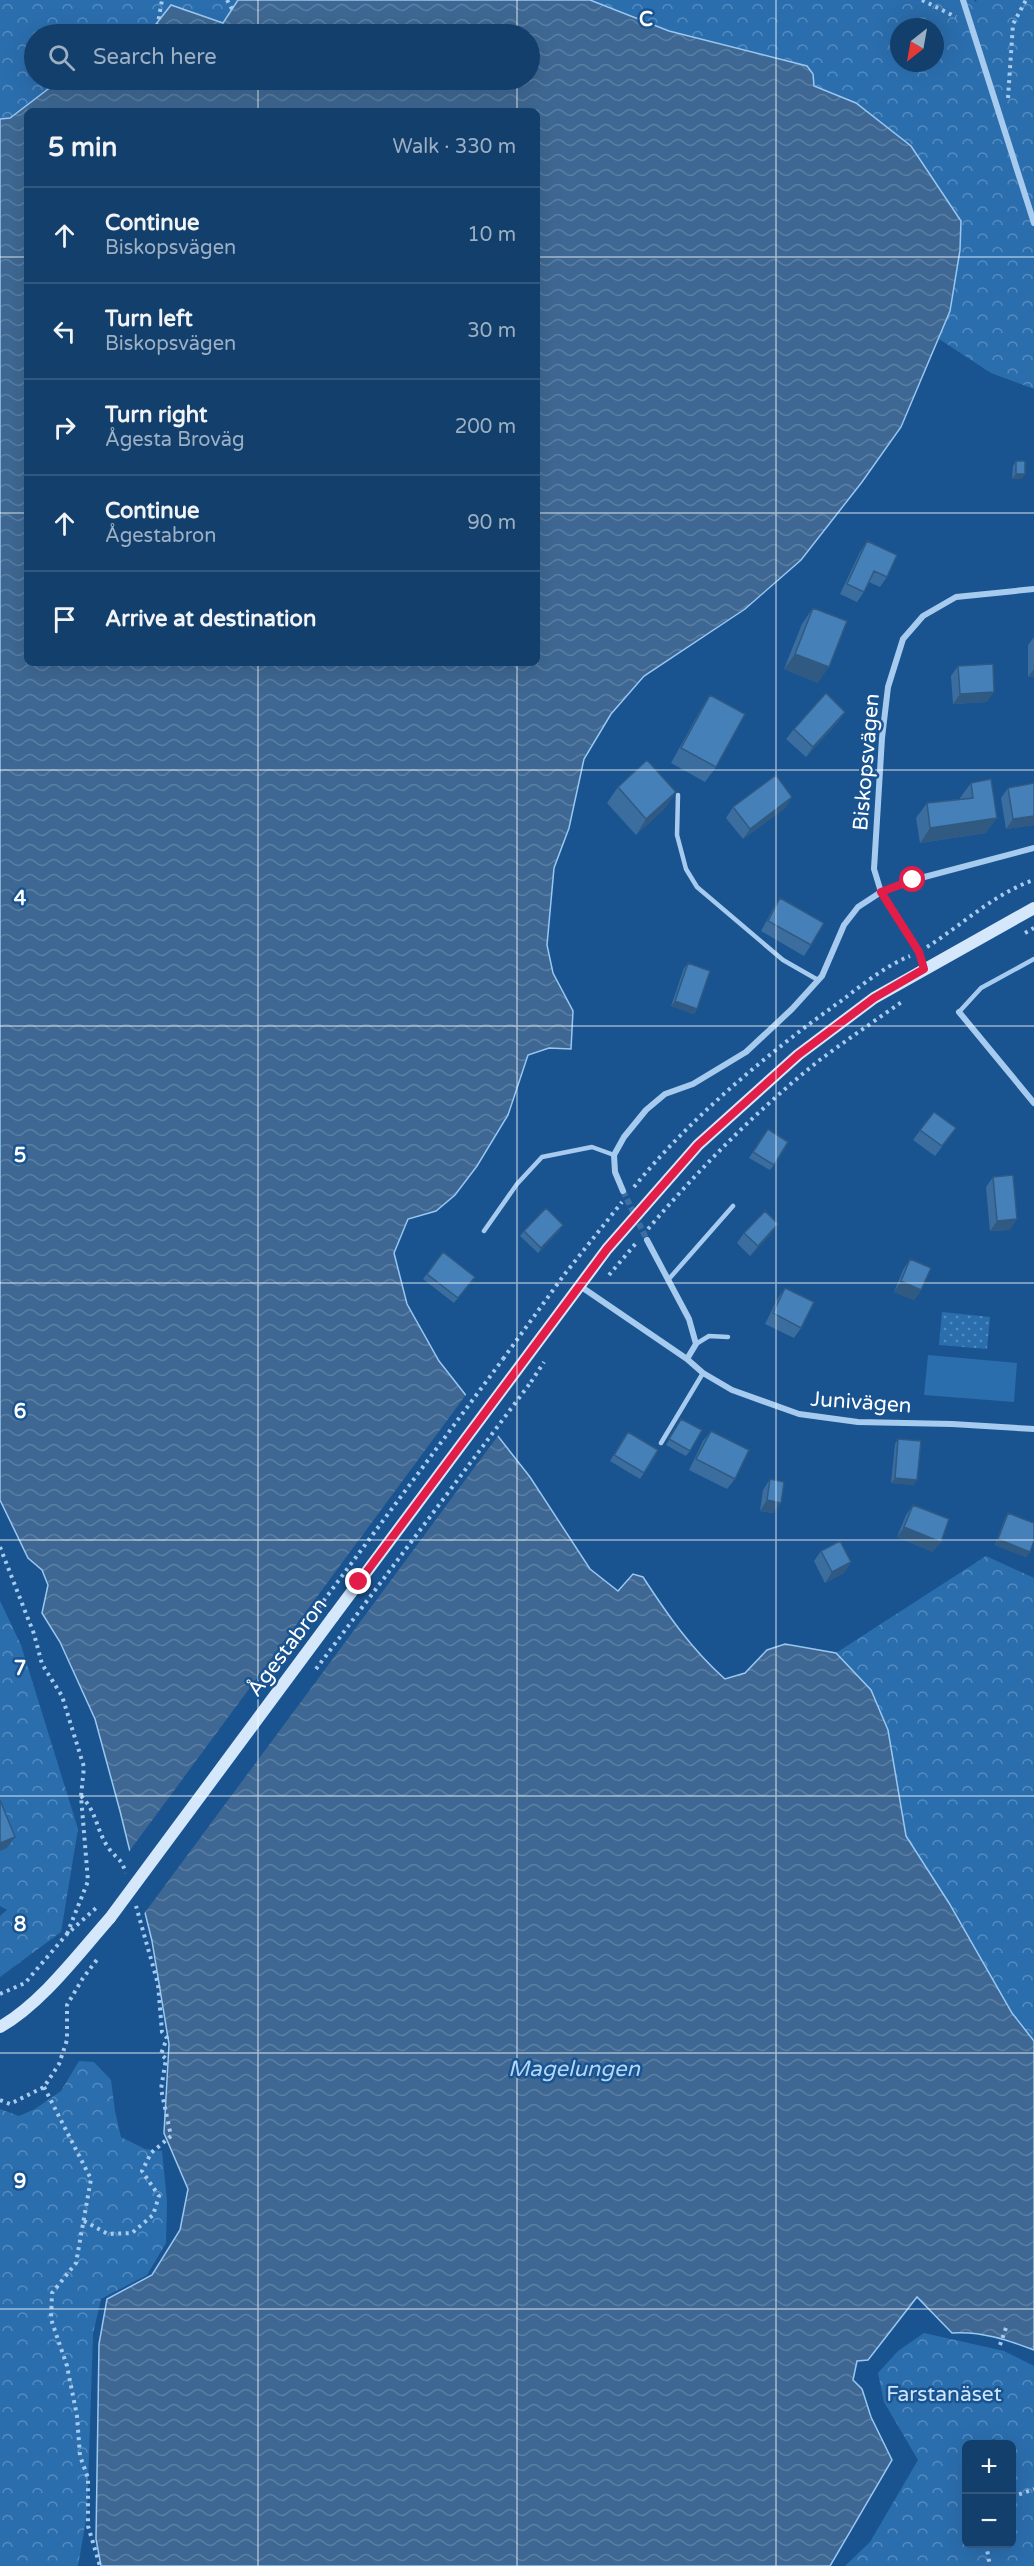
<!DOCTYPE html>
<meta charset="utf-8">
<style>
:root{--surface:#133f6c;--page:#204a74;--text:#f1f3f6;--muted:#9dafc2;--line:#32587f}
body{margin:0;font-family:"Varela Round",sans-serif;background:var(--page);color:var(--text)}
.controls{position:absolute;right:18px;bottom:18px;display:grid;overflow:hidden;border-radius:9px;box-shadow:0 6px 24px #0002}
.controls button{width:54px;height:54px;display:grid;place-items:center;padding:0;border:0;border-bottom:2px solid var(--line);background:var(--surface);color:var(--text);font:30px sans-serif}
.compass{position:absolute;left:890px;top:18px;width:54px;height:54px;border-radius:50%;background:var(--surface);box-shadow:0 6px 24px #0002;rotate:211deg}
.stop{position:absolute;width:18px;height:18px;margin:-14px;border:4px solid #e11d48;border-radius:50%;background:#fff}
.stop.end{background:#e11d48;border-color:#fff;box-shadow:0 2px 6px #0008}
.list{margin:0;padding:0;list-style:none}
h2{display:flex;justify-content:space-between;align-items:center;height:78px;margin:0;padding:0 24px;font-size:26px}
h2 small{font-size:20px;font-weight:400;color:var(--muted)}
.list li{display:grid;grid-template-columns:39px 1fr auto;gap:18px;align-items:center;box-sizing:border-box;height:96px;padding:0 24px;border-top:2px solid var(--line)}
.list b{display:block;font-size:22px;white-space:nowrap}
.list p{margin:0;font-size:20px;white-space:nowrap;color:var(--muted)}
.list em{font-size:20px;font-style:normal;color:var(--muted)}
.icon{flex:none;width:33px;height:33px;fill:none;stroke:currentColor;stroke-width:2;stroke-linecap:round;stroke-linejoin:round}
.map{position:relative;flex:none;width:1034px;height:2566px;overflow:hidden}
.search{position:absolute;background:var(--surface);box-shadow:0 6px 24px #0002;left:24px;top:24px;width:516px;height:66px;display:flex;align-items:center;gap:15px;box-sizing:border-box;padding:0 21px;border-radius:33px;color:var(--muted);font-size:22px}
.panel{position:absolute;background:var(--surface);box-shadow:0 6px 24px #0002;left:24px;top:108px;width:516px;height:558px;border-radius:9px}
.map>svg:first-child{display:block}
</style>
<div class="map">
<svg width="1034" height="2566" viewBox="0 0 1034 2566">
<defs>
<pattern id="green-dots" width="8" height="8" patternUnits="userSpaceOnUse" patternTransform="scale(1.5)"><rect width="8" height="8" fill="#2b6eae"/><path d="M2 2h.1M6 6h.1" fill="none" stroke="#558bbe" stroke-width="1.8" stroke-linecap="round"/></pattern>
<pattern id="forest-crowns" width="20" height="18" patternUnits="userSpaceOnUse" patternTransform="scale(1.5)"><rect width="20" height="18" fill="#2b6eae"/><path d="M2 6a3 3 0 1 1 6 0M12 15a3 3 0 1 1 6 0" fill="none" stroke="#558bbe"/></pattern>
<pattern id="water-waves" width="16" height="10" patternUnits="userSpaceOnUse" patternTransform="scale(1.5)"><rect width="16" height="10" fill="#3e6893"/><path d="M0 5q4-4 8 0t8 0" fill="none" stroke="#5b7fa3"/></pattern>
</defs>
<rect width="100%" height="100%" fill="#195490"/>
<path fill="url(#green-dots)" d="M942 1312 990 1317 987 1349 939 1345Z"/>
<path fill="url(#forest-crowns)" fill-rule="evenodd" d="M0 0H238L223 23 171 5 149 33 145 34H34V80H60L10 118 0 119Z
M590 0H974L975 2 977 0H1034V389L991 373 939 339C954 301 959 262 961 221L856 103 814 86 813 74 669 31ZM899 27H935V63H899Z
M986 1556 1034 1578V2041L1012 2013 949 1903 906 1836 888 1730 871 1690 836 1653Z
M0 1601 21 1645 78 1829 61 1932 0 1977V1916L7 1910 0 1906Z
M79 2061 94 2062 111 2080 115 2111 121 2137 145 2149 162 2151 167 2201 166 2243 147 2275 101 2299 93 2334 87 2514 78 2566H0V2109L19 2116 35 2109 61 2091Z
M924 2333 1004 2351 1034 2366V2566H845L870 2542 918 2460 884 2402 878 2373 898 2351ZM966 2444H1012V2544H966Z"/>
<path fill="#2b6eae" d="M928 1355 1017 1363 1014 1402 924 1395Z"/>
<path fill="url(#water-waves)" stroke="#99c7f1" stroke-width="1.5" fill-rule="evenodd" d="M238 0H590L669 31 807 66 813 74 814 86 856 103 911 146 961 221 960 250 950 311 901 427 862 482 801 560 745 609 644 676 611 714 584 759 569 828 554 868 547 945 553 973 573 1011 571 1049 549 1048 528 1055 508 1115 477 1166 455 1195 436 1211 408 1219 394 1253 407 1304 439 1361 530 1477 590 1569 618 1591 633 1574 643 1577C667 1614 692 1650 725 1679L745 1673 767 1650 785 1644 836 1653 871 1690 888 1730 906 1836 949 1903 1012 2013 1034 2041V2350C1008 2340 981 2331 952 2333L917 2297 868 2360 857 2361 853 2380 862 2389 871 2417 892 2460 830 2566H101L96 2539 99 2344 107 2299 152 2275 180 2230 188 2189 164 2133 169 2044 152 1941 120 1811 95 1719 60 1642 42 1613 48 1585 42 1570 28 1558 0 1500V119L10 118 60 80H530V34H145L149 33 171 5 223 23ZM27 111H537V663H27Z"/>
<path fill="#195490" d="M468 1392 500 1433 143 1915 128 1853Z"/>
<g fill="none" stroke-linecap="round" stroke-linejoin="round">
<path stroke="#3c6ea1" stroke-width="6" stroke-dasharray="6 3" stroke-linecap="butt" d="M623 1191 647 1240"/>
<path stroke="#a7cbef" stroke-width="4" stroke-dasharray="3 4.5" stroke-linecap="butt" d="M227 0 232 9
M922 0 956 17
M156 34 162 0
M1008 98 1013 24 1026 0
M1025 933 1034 928
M927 947C962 925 995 893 1034 880
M634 1187C690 1118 769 1052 841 1001 862 985 885 966 910 956
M648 1229C700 1168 758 1109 821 1059 848 1039 876 1020 903 1001
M609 1275 637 1242
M503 1359 564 1275 622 1202
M531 1382 544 1362
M0 1547 34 1634 42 1664 62 1696 84 1767 81 1796 88 1881 67 1934
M81 1796C97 1811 97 1834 110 1850 119 1861 120 1857 126 1873
M0 1994 25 1983 67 1934 96 1908
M44 2087 91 2179 76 2263 52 2293 51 2319 67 2366 77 2416 80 2456 88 2478V2526L100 2566
M0 2100 10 2104 44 2087 59 2064 67 2040V2005L83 1978 99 1957
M84 2221 108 2234 132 2233 153 2215 159 2196 142 2171 151 2153 171 2136 161 2089 166 2059 161 2054 167 2038 162 2032 158 1984 136 1906
M1000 2345 1007 2325
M1012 2497 1034 2489
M986 2544 990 2566"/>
<path stroke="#a7cbef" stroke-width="4.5" d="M678 795 677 835 686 869 697 887 783 960 818 980
M959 1012 981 988 1034 959
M484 1231 517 1184 542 1157 592 1147 614 1155
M668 1280 733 1206
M696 1344 709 1336 728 1337
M661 1443 703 1373"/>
<path stroke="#a7cbef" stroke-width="6" d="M963 0 1034 223
M924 969 919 952 881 892 874 869 882 738 888 687 903 639 923 616 956 597 1034 589
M959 1012 1034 1103
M623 1191 615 1172 614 1155 624 1137 646 1110 665 1094 693 1084 746 1052 792 1009 822 976 844 925 858 907 881 892 913 880 1034 848
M647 1240 689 1319 696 1344 687 1359
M580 1286 687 1359 703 1373 732 1390 799 1414 858 1422 952 1424 1034 1429"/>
<path stroke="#d4e7fb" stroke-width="12" d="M333 1617 607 1249 698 1145 798 1055 874 998 1034 908
M0 2027C42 2003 78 1954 110 1918"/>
<path stroke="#a7cbef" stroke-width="4" stroke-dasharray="3 4.5" stroke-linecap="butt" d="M319 1607 503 1359
M316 1669 531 1382"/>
<path stroke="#d4e7fb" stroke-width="12" d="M110 1918 333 1617"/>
</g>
<path fill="#3b6e9f" d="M1016 461 1025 474 1021 479H1012L1013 466Z
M867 541 887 577 880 587 869 582 864 592 857 602 840 594 860 552Z
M813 608 818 683 784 669 802 624Z
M1034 637V677H1028V645Z
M958 666 987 702 953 704 951 676Z
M710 695 716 767 705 782 671 763 700 711Z
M845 712 838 722 806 757 786 739 794 729Z
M971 783 986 833 920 843 916 818 927 803 960 799V798Z
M1034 783V825L1006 829 1001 798 1008 788Z
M618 787 676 792 665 808 636 835 607 803Z
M792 797 785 808 743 839 726 818 733 807Z
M780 898 811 945 804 956 761 931 773 909Z
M688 963 697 1009 694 1014 671 1006 684 968Z
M934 1112 956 1128 935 1156 913 1140Z
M768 1129 774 1165 770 1170 749 1158Z
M993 1177 1010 1230 990 1231 986 1187Z
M560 1230 538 1253 520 1236 524 1231Z
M744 1233 771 1234 750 1256 737 1243Z
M443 1252 475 1277 454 1303 423 1279Z
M910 1259 921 1290 914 1300 894 1292 903 1270Z
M785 1288 801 1328 794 1338 765 1324 778 1298Z
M681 1419 690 1451 686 1456 666 1445Z
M711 1431 735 1479 727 1489 689 1470 703 1441Z
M624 1437 644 1473 640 1479 610 1461Z
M898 1439 914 1485 891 1483 895 1444Z
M770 1479 773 1513 760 1511 763 1490Z
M913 1505 933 1552 897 1537 906 1515Z
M1008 1513 1030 1552 1026 1557 995 1545 1005 1518Z
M821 1551 851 1562 844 1573 825 1583 814 1561Z"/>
<path fill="#305a82" d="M1016 474H1025L1021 479H1012Z
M795 654 829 667 818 683 784 669Z
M1034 669V677H1028Z
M994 692 987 702 953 704 960 694Z
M845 712 838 722 806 757 813 747Z
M676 792 665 808 636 835 646 819Z
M792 797 785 808 743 839 750 829Z
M1034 816V825L1006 829 1013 819Z
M997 818 986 833 920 843 930 828Z
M675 1001 697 1009 694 1014 671 1006Z
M1017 1219 1010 1230 990 1231 997 1221Z
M778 1224 771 1234 750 1256 758 1246Z
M563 1225 560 1230 538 1253 541 1248Z
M901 1281 921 1290 914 1300 894 1292Z
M895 1478 917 1480 914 1485 891 1483Z
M767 1500 781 1503 773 1513 760 1511Z
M904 1527 941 1542 933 1552 897 1537Z
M998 1539 1030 1552 1026 1557 995 1545Z
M851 1562 844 1573 825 1583 832 1572Z
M15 1837 7 1848 0 1851V1843Z"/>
<path fill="#4580b9" stroke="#305a82" stroke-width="1.5" d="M1016 461H1025V474H1016Z
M867 541 897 555 887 577 874 571 864 592 847 584Z
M813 608 847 621 829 667 795 654Z
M993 664 994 692 960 694 958 666Z
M826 693 845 712 813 747 794 729Z
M710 695 745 714 716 767 681 748Z
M647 760 676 792 646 819 618 787Z
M776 775 792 797 750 829 733 807Z
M991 779 997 818 930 828 927 803 973 798 971 783Z
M1034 783V816L1013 819 1008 788Z
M780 898 824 923 811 945 768 921Z
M688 963 710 971 697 1009 675 1001Z
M934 1112 956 1128 942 1146 920 1130Z
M768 1129 788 1142 774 1165 753 1152Z
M1013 1175 1017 1219 997 1221 993 1177Z
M546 1208 563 1225 541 1248 524 1231Z
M765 1211 778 1224 758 1246 744 1233Z
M443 1252 475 1277 458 1298 427 1274Z
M910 1259 931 1268 921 1290 901 1281Z
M785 1288 814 1302 801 1328 773 1313Z
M681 1419 702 1430 690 1451 669 1439Z
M711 1431 749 1450 735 1479 696 1459Z
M628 1432 658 1450 644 1473 614 1455Z
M898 1439 921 1441 917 1480 895 1478Z
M770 1479 784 1482 781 1503 767 1500Z
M913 1505 949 1519 941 1542 904 1527Z
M1008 1513 1034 1523V1541L1030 1552 998 1539Z
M840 1541 851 1562 832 1572 821 1551Z
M0 1800 15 1837 0 1843Z
M994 2439 998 2445H986V2444Z"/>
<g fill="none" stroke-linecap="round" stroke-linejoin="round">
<path stroke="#e11d48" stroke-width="8" d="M359 1582 607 1249 698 1145 798 1055 874 998 924 969 919 952 881 892 913 880"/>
</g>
<path fill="none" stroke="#fff" stroke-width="1.5" stroke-opacity="0.55" d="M258 0V34M517 0V34M776 0V2566M258 80V111M517 80V111M0 257H27M537 257H1034M0 513H27M537 513H1034M258 663V2566M517 663V2566M0 770H1034M0 1026H1034M0 1283H1034M0 1540H1034M0 1796H1034M0 2053H1034M0 2309H1034"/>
<g text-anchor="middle" stroke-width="5" stroke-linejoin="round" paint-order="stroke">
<g font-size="21" fill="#fff" stroke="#195490">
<text transform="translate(866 762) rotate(-85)" y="7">Biskopsvägen</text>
<text transform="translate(861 1402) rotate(4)" y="7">Junivägen</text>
<text transform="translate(287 1647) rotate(-53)" y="7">Ågestabron</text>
</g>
<g font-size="21" fill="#cde4fb" stroke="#195490">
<text x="944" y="2401">Farstanäset</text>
</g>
<g font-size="22" font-style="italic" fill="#b3d5f6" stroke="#195490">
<text x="574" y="2076">Magelungen</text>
</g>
</g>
<g font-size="20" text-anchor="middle" font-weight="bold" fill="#fff" stroke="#195490" stroke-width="5" stroke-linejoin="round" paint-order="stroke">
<text x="646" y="26">C</text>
<text x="20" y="905">4</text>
<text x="20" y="1162">5</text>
<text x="20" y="1418">6</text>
<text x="20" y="1675">7</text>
<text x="20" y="1931">8</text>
<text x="20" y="2188">9</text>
</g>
</svg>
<div class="controls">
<button>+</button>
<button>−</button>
</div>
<svg class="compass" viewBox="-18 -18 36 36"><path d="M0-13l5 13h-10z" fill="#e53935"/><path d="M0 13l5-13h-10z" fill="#9dafc2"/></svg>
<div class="stop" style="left:913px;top:880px"></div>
<div class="stop end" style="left:359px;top:1582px"></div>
<div class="search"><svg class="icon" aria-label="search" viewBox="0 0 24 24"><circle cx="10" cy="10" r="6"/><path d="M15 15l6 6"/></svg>Search here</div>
<section class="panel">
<h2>5 min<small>Walk · 330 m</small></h2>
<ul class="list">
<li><svg class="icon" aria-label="ahead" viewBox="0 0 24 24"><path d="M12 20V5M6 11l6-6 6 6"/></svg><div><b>Continue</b><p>Biskopsvägen</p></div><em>10 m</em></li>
<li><svg class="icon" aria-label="left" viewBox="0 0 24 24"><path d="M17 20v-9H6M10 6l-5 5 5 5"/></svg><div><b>Turn left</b><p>Biskopsvägen</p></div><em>30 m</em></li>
<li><svg class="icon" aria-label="right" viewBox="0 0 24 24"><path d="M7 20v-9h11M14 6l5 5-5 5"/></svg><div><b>Turn right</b><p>Ågesta Broväg</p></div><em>200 m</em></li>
<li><svg class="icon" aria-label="ahead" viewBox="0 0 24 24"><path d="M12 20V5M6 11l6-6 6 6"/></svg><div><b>Continue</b><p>Ågestabron</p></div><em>90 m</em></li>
<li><svg class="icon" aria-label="arrive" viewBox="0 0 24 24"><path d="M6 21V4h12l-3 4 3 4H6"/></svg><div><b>Arrive at destination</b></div></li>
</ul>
</section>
</div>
